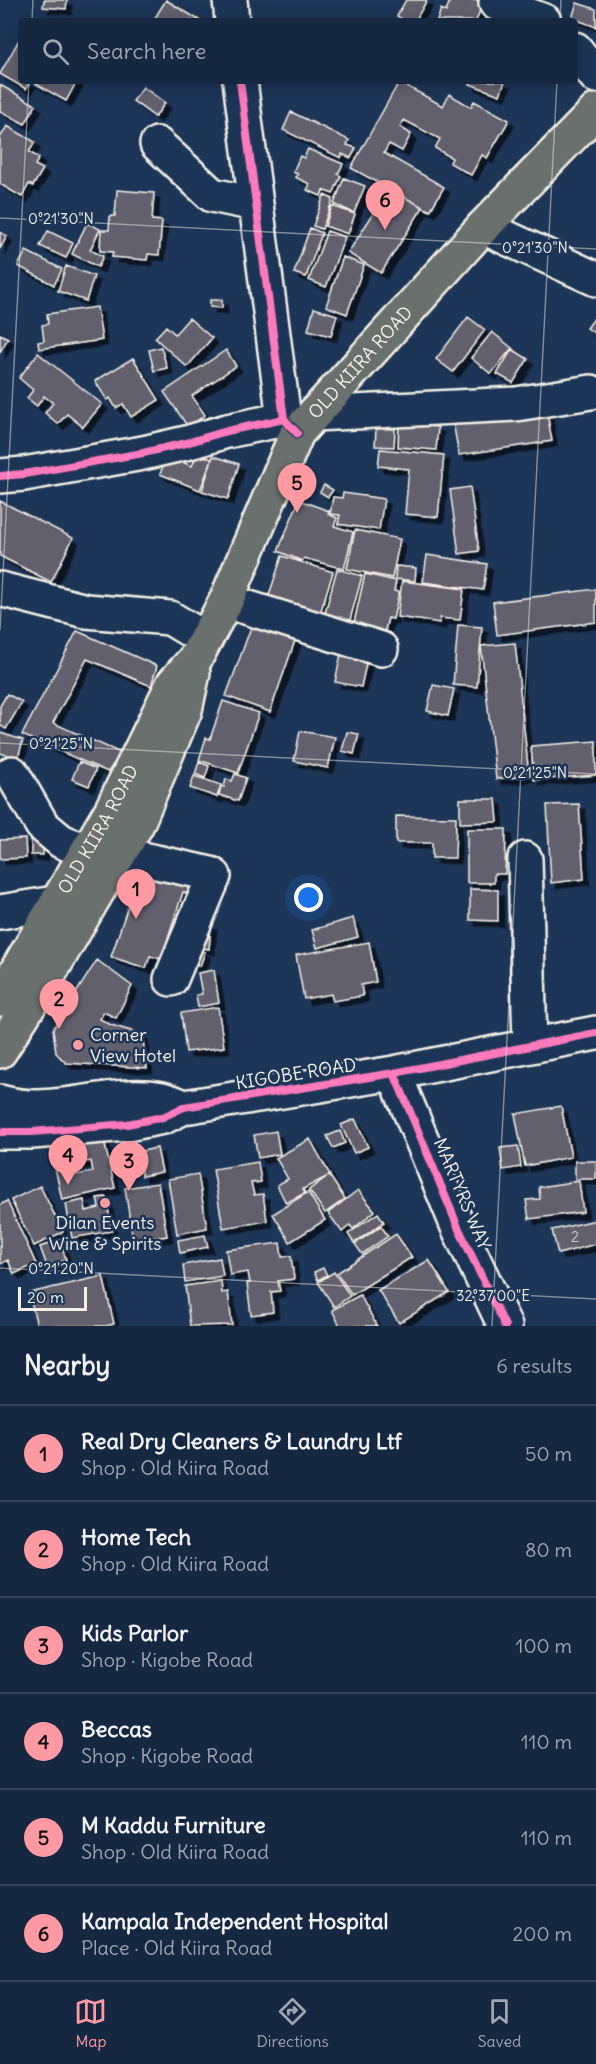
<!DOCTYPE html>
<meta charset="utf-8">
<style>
:root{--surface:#162841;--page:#1f3048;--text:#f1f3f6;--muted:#9ea6b1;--line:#35445a;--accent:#ff9aa2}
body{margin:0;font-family:Delius,sans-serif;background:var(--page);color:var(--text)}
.scale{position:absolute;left:18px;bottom:15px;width:69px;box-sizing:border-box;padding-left:6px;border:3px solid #f4f1e8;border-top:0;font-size:16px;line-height:21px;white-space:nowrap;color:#f4f1e8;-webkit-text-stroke:4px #1d3557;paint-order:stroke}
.you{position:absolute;left:309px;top:898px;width:21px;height:21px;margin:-15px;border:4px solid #fff;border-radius:50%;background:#1a73e8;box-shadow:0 0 0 9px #1a73e833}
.badge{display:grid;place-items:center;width:39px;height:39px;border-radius:50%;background:var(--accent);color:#111;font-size:20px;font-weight:700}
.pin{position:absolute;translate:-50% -50px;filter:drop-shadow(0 2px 3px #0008)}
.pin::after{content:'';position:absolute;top:32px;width:21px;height:18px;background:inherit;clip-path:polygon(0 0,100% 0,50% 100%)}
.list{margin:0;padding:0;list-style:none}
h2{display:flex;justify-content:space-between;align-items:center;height:78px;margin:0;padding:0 24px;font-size:26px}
h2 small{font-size:20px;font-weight:400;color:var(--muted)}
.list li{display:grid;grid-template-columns:39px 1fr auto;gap:18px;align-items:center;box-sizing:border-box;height:96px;padding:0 24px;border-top:2px solid var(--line)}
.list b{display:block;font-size:22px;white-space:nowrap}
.list p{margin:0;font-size:20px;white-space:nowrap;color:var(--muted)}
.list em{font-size:20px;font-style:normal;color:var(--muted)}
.icon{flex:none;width:33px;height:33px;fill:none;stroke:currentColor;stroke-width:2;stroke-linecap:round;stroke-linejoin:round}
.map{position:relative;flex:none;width:596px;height:1326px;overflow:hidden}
.search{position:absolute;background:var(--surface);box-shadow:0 3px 15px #0003;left:18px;right:18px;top:18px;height:66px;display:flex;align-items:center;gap:15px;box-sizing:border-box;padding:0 21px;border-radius:6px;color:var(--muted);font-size:22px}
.sheet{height:654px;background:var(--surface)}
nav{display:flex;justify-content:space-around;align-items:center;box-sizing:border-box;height:84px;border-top:2px solid var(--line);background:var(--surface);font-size:16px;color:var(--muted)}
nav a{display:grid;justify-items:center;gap:3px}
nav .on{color:var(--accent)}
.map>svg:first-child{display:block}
</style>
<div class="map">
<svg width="596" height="1326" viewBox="0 0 596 1326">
<defs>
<filter id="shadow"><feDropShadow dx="5.5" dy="5.5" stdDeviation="0" flood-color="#0009"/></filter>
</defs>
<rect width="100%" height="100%" fill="#1d3557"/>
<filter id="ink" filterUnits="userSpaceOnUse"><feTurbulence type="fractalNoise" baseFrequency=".0167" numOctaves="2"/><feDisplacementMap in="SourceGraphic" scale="12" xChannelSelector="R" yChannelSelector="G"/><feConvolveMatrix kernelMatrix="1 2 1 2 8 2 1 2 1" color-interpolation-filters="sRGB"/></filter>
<g filter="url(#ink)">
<path fill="#63606e" stroke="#f4f1e8" stroke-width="1.5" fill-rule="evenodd" filter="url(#shadow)" d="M44 0H67L66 9 43 7Z
M166 0 199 20 198 21H153Z
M406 0H427L415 21H405L397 16Z
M450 0H484L476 21H437L441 9 446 12Z
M577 3 596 9V27L572 18Z
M20 38 21 81H30L26 89 0 74Z
M31 81H77L66 101Z
M472 81H505L500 95 470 84Z
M399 82 443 106 449 94 471 107 474 101 509 120 487 158 482 155 471 175 450 163 452 158 435 148 440 139 404 120 400 127 411 134 402 151 389 144 384 153 444 187 430 211 351 168Z
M0 85 36 105 25 124 0 111Z
M143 87 165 103 155 117 133 101Z
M291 112 349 140 347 145 356 148 351 158 342 154 341 158 283 130Z
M7 126 35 142 29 152 39 158 35 165 43 169 33 186 29 184 22 197 0 184V138Z
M308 149 343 164 338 174 341 176 333 194 323 190 321 196 307 190 310 184 295 177 298 174 293 172 300 156 304 158Z
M344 178 365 186 354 213 334 204Z
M389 189 423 207 381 273 348 253Z
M117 190 154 193 152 220 162 221 159 255 148 254 147 260 112 257 113 252 100 251 101 230H109L110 216H115Z
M324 195 333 199 322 229 313 226Z
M332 206 355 214 348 234 325 226Z
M87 223 100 229 90 250 103 256 98 267 72 254Z
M310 228 322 233 306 277 294 273Z
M48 231 73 243 66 258 40 246Z
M327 231 345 237 326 287 309 280Z
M0 232 7 236 0 249Z
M26 251 62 269 54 285 18 266Z
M343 257 364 265 347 314 326 306Z
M66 266 94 276 86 301 58 291Z
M210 300H222V308L210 307Z
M97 307 102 340 39 349 38 342 44 341 42 325 48 324 47 314Z
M314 308 337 315 331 336 308 330Z
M596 316V334L587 328Z
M468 317 485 330 453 372 436 359Z
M189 318 212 338 187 367 155 338 166 326 175 334Z
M492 332 512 348 491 374 471 358Z
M0 334 8 338 0 352Z
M161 347 167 368 154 371 149 350Z
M512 349 528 359 513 383 497 374Z
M226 350 236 366 192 396 205 415 188 427 164 392Z
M38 353 102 404 83 427 67 414 58 424 45 413 53 403 44 396 37 406 27 398 33 390 19 378Z
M133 358 159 400 131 417 123 404 116 408 110 398 107 400 95 381Z
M546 407 552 441 459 455 453 422Z
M399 424 438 427 436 450 398 447Z
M376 428 395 429 394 447 375 446Z
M380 449 444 455 438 517 405 514 409 469 378 466Z
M197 453 212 459 200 490 160 474 167 456 192 466Z
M213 456 239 464 228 499 202 491Z
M324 485 333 490 328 497 320 492Z
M470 487 479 551 459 554 450 490Z
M343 493 384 499 379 530 338 524 340 515 330 514 333 497 342 498Z
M299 500 329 511 328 514 337 518 334 526 353 532 344 569 304 558 302 561 278 551Z
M0 501 73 538 51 582 0 556Z
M355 530 400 539 392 578 347 569Z
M427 555 487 564 483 590 423 582Z
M282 556 333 572 317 623 265 607Z
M396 566 416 568 415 581 395 579Z
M337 569 362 576 347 631 322 624Z
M365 574 396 581 394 591 399 592 393 619 388 618 382 643 351 636Z
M402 581 464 589 460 620 440 618V623L397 617Z
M596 589V622L497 635 493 602Z
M254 619 297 635 270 712 226 696Z
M458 625 482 627 477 687 453 685Z
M77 631 157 666 151 686 87 659 53 723 121 753 108 772 22 735Z
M515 643 529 776 496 779 481 646Z
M342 649 368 655 361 687 335 682Z
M433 685 454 689 448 716 427 711Z
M7 694 22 702 6 729 0 725V706Z
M223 701 259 713 238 773 199 760 206 738 210 739Z
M300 731 335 737 328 768 294 761Z
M347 732 359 734 354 754 342 751Z
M0 733 23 740 18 758 0 753Z
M596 741V775L534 780 531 746Z
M79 762 96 769 89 786 72 779Z
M199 762 209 766 205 778 195 774Z
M235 774 246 778 238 801 219 795 221 786 224 787 226 779 232 781Z
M194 776 221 785 217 797 190 788Z
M460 799H496L498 822 460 823Z
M579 804 584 879 551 883 547 805Z
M396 816 456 817 455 858H432V843H396Z
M467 829H506L505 874H494V883H467Z
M25 839 26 858 0 859V840Z
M31 840H44L43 855H31Z
M143 861 200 880 195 896 183 892 161 959 150 956 146 968 111 957Z
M470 889 498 890V921L470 920Z
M353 918 358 937 317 948 312 930Z
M200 924 211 925 209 949 198 947Z
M369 942 376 982 361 985 363 996 333 1001 331 994 304 999 296 955Z
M195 949 205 952 200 966 190 964Z
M97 960 132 986 116 1018 104 1012 100 1019 111 1025 142 1034 147 1068 66 1063 56 1053 53 1029Z
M214 970 219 1003 198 1007 196 995 202 994 198 973Z
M218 1007 224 1047 186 1052 181 1013Z
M561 1106 571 1157 525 1166 515 1114Z
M355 1119 368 1147 354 1153 341 1125Z
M276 1131 280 1154 258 1158 254 1135Z
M340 1131 345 1143 333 1148 327 1136Z
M103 1137 115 1188 62 1200 51 1149ZM91 1161 93 1172 76 1175 74 1164Z
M310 1139 330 1175 303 1189 305 1193 286 1203 277 1185 288 1179 276 1158Z
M518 1146 521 1167 503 1170 500 1148Z
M157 1148 162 1172 142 1176 137 1152Z
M575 1161H596V1179H575Z
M258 1162 261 1182 251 1183 254 1195 263 1194 267 1221 223 1228 213 1169Z
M198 1174 207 1228 177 1234 168 1179Z
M329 1175 345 1199 325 1213 309 1190Z
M579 1181 583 1212 529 1219 526 1200 540 1199 539 1187Z
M158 1183 167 1236 133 1241 125 1188Z
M40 1186 63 1232 34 1246 11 1200Z
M358 1190 375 1211 353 1229 350 1225 342 1232 328 1213Z
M308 1192 325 1220 290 1242 273 1214Z
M106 1197 112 1231 72 1238 66 1204 84 1200 86 1211 99 1208 97 1198Z
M7 1201 36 1264 14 1274 8 1260 0 1264V1205Z
M378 1213 384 1222 354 1243 348 1234Z
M596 1220V1244L558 1254 552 1230Z
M381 1226 388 1236 362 1254 355 1244Z
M396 1234 412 1257 352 1295 337 1273Z
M205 1235 208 1247 180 1253 178 1240Z
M60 1240 66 1260 47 1266 40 1247Z
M280 1243 282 1257 291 1256 294 1279 278 1281 280 1291 271 1292 273 1312 251 1315 247 1283H250L248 1272 230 1275 226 1250Z
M220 1258 223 1276 185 1282 183 1265Z
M429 1260 449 1292 399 1323 378 1290Z
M323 1268 327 1275 318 1280 314 1272Z
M334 1272 350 1296 334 1307 318 1282Z
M103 1276 114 1324 106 1326H37L29 1293Z
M221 1281 222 1293 228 1292 232 1325 190 1326 185 1286Z
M360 1295 377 1326H340L332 1310Z"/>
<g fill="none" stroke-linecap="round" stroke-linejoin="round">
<g stroke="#f4f1e8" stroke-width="38">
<path id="minor" d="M230 0 232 21
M496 3 544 21
M575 49 596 76
M240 81 284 419 297 433
M157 144 212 195 255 204
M483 227 596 279
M314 414 516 404 591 392
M0 476 24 474 143 453 186 443 227 431 284 419
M0 589 86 611 170 618 205 639
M226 601 381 649
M12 773 42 825 61 841 88 852
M120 854 211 874 214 876 171 979
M525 859 530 1046
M0 912 55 903
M394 1073 458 1227 505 1326
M0 1102C53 1118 109 1089 162 1099 170 1101 177 1104 184 1107
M0 1132H32L127 1124 163 1117 184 1107 394 1073 596 1033"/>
</g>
<g stroke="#f4f1e8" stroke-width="38">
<g id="major">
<path id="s1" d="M0 999 111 811 173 684 195 659 226 601 297 433 483 227 596 111"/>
<path d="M0 1051 52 969 137 824 185 710 193 673"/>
</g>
</g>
<use href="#minor" stroke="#1d3557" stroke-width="33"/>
<use href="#major" stroke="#6b706d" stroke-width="33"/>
<g stroke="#1d3557" stroke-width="11">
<path id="cycleway" d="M240 81 284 419 297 433
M0 476 24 474 143 453 186 443 227 431 284 419
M394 1073 458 1227 505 1326
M0 1132H32L127 1124 163 1117 184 1107 394 1073 596 1033"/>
</g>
<use href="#cycleway" stroke="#fd7abc" stroke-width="8"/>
</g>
</g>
<path fill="none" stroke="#f4f1e8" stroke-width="1.5" stroke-opacity="0.45" d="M32 21 33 0M560 21 561 0M0 218 596 249M0 630 29 81M0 743 596 774M0 1268 596 1299M492 1326 557 81"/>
<g fill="#ff9aa2" stroke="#1d3557" stroke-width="2">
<circle cx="78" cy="1045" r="6"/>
<circle cx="105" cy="1203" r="6"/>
</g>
<g text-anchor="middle" stroke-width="5" stroke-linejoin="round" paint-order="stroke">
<g font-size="15" fill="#d0cdca">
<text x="575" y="1242">2</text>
</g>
<g font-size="18" fill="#f4f1e8" stroke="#1d3557">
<text dy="6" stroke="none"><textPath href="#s1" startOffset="736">OLD KIIRA ROAD</textPath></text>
<text dy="6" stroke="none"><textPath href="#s1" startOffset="196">OLD KIIRA ROAD</textPath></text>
<text transform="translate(296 1074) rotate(-9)" y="6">KIGOBE ROAD</text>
<text transform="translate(462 1194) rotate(67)" y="6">MARTYRS WAY</text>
</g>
<g font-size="18" fill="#f4f1e8" stroke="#1d3557" text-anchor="start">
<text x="90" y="1041">Corner<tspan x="90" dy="21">View Hotel</tspan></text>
<text x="105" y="1229" text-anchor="middle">Dilan Events<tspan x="105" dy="21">Wine &amp; Spirits</tspan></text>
</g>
</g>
<g font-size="15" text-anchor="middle" fill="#f4f1e8" stroke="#1d3557" stroke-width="5" stroke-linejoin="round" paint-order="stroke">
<text x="61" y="224">0°21'30"N</text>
<text x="535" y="253">0°21'30"N</text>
<text x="61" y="749">0°21'25"N</text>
<text x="535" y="778">0°21'25"N</text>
<text x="61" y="1274">0°21'20"N</text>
<text x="493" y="1301">32°37'00"E</text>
</g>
</svg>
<div class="scale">20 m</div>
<div class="you"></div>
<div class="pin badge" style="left:136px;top:919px">1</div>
<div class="pin badge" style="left:59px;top:1029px">2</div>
<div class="pin badge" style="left:129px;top:1191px">3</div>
<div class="pin badge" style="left:68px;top:1185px">4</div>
<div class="pin badge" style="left:297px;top:513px">5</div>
<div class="pin badge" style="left:385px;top:230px">6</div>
<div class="search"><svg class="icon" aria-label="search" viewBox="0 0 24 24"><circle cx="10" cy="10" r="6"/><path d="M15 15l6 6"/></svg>Search here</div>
</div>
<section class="sheet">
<h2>Nearby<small>6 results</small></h2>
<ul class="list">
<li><span class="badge">1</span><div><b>Real Dry Cleaners &amp; Laundry Ltf</b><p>Shop · Old Kiira Road</p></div><em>50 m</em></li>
<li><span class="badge">2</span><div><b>Home Tech</b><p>Shop · Old Kiira Road</p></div><em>80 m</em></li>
<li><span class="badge">3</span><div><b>Kids Parlor</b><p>Shop · Kigobe Road</p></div><em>100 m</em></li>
<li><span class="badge">4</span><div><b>Beccas</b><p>Shop · Kigobe Road</p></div><em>110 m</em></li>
<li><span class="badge">5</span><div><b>M Kaddu Furniture</b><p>Shop · Old Kiira Road</p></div><em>110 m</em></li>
<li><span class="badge">6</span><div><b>Kampala Independent Hospital</b><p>Place · Old Kiira Road</p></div><em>200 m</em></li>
</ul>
</section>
<nav>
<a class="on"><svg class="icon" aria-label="map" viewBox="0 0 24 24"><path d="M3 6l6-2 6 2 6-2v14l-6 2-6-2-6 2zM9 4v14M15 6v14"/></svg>Map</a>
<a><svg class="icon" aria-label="directions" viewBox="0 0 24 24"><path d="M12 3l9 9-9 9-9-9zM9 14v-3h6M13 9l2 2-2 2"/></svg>Directions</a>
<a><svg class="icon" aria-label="saved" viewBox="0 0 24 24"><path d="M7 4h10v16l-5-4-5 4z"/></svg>Saved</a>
</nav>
